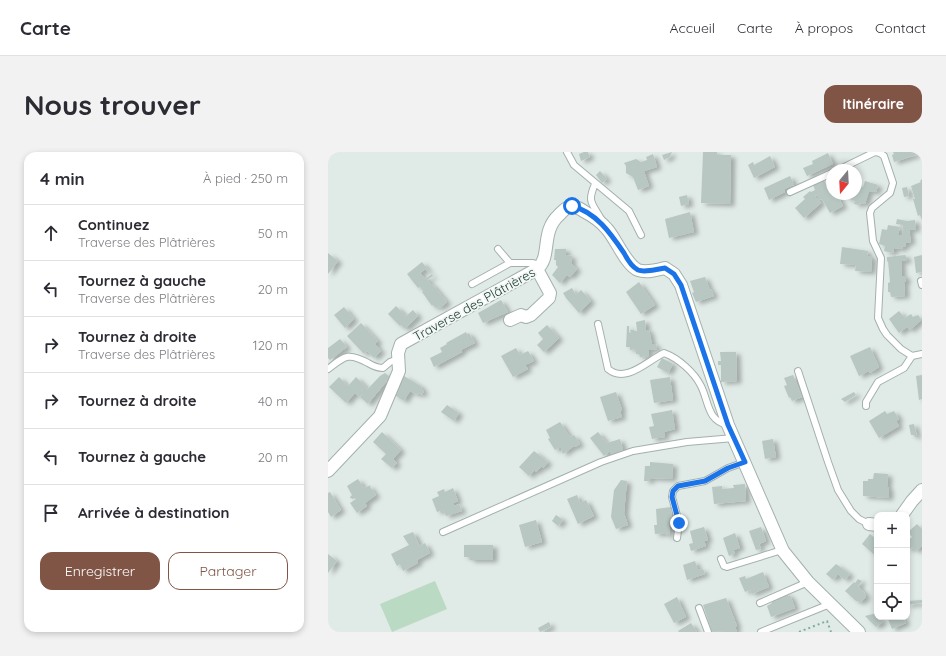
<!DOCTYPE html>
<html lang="fr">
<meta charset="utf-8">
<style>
:root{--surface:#fff;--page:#f2f2f3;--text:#2b2b33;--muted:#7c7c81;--line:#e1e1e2;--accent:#815546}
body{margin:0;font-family:Quicksand,sans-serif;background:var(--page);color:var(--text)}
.controls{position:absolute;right:12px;bottom:12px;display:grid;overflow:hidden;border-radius:8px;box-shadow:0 2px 6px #0003}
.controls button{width:36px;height:36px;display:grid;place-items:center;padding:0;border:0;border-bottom:1px solid var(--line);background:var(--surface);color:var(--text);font:20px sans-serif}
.compass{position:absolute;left:498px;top:12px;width:36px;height:36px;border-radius:50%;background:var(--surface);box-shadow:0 2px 6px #0003;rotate:198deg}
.stop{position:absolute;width:12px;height:12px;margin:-9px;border:3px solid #1a73e8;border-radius:50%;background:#fff}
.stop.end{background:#1a73e8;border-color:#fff;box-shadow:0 1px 4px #0008}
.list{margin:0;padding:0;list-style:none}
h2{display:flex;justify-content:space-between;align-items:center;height:52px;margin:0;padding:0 16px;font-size:17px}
h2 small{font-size:13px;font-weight:400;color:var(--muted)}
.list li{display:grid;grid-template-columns:26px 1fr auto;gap:12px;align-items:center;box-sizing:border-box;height:56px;padding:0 16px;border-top:1px solid var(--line)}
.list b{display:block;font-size:15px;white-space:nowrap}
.list p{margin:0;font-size:13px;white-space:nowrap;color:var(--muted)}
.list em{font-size:13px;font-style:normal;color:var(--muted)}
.actions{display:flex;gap:8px;padding:12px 16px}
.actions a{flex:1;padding:9px 0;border:1px solid var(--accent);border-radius:12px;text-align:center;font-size:14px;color:var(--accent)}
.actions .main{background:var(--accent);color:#fff}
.icon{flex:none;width:22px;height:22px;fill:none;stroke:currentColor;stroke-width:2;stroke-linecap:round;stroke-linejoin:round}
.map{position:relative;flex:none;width:594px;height:480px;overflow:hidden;border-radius:12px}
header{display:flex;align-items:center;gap:24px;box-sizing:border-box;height:56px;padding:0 20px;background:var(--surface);border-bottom:1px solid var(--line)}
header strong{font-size:19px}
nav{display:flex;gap:22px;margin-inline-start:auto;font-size:14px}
.intro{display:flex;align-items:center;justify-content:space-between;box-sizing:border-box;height:96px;padding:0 24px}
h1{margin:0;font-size:28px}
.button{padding:10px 18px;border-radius:12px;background:var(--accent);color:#fff;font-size:14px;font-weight:700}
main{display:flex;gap:24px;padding:0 24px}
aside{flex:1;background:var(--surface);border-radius:12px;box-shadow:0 2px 6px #0003}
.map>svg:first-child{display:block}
</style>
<header>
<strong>Carte</strong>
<nav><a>Accueil</a><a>Carte</a><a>À propos</a><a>Contact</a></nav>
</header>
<div class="intro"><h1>Nous trouver</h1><a class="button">Itinéraire</a></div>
<main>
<aside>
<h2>4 min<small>À pied · 250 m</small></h2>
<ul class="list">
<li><svg class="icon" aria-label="ahead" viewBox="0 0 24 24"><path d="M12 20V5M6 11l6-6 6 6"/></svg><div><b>Continuez</b><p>Traverse des Plâtrières</p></div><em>50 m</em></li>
<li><svg class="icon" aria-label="left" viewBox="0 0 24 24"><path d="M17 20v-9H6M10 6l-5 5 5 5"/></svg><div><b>Tournez à gauche</b><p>Traverse des Plâtrières</p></div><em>20 m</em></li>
<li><svg class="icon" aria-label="right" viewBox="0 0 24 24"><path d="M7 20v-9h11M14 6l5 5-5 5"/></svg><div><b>Tournez à droite</b><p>Traverse des Plâtrières</p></div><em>120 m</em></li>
<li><svg class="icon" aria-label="right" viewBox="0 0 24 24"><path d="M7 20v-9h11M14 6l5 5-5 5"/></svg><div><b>Tournez à droite</b></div><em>40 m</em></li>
<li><svg class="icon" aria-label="left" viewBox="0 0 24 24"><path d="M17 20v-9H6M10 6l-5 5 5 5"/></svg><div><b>Tournez à gauche</b></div><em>20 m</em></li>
<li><svg class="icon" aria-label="arrive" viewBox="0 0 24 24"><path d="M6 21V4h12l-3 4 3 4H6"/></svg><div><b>Arrivée à destination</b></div></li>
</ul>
<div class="actions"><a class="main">Enregistrer</a><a>Partager</a></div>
</aside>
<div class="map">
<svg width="594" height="480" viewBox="0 0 594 480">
<defs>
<filter id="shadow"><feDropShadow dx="4.5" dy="2.5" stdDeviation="2" flood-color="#0004"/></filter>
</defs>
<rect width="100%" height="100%" fill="#e0eae6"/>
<path fill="#badac4" d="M107 429 119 457 64 480 52 452Z"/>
<path fill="#b8c7c2" filter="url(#shadow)" d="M256 0H260L262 5 253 9 251 2Z
M344 0 342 5 336 8 334 3Z
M375 0H389V3H403L402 52 373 51Z
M565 0H587L588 3 566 10 564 3 566 2Z
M500 1 505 12 479 24 475 16 485 12 484 9Z
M325 2 329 15 316 19 321 34 310 38 305 25 298 21V14L296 11 308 7 313 10 319 8 318 5Z
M442 4 447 15 426 26 420 13 425 10 426 13Z
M272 19 279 27 274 31 268 23Z
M462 24 466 33 456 37 457 40 441 48 436 36Z
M594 27V68L592 63 590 64 585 47H587L583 34 593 30 592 29Z
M496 28 499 34 503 32 504 42H509L515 54 502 61 494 47 492 48 489 43 487 44 493 51 476 66 467 56 477 47 475 45 482 39 483 40 487 38 485 33Z
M537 29 550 33 548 40 541 39 537 52 532 51 531 53 526 52 527 49 519 46 516 42H528V30L530 33 535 35Z
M579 35 581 44 576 45 574 36Z
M359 43 361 52 353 54 351 45Z
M362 60 366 80 341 86 337 67Z
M569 67 579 69 587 68 588 77 581 78 583 90 578 91 577 95 575 94 574 97 566 96 565 101 556 99 557 94 551 92 554 77 559 78 560 73 572 75 570 83H574L575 73 568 72Z
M514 95 540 99 539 104H544L543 120 527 119 528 113 512 112Z
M227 97H238V103L244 104 243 111 249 117 242 125 239 123 232 131 224 123 230 115 228 113V108H226Z
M0 101 10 109 0 122Z
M577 103 579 106V109H573L574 124H578V130H576L577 144 563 145 562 140H560V131L562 130 560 109 559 110V105Z
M594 103V120L588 121 586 105Z
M94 110 102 120 101 121 97 117 92 121 97 127 104 122 105 124 99 128 103 132H104L119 150 112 156 111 154 108 156 105 153 104 154 94 140 95 139 92 135 90 136 79 122Z
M377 125 382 138 383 137 386 144 368 150 364 141 366 140 362 129Z
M311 130 327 153 313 162 298 140Z
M244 136 248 143 253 138 263 149 251 161 238 146 235 141Z
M173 148 180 160 155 171 150 161Z
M68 154 78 164 85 158 90 164 77 177 73 173 72 174 60 162Z
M16 155 26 167 17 176 6 163Z
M571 159 577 166 583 162 585 165 590 163 593 167 592 169 582 178 579 175 571 181 561 167Z
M317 168 318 178H321L324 192H328L329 197 320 198 321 204 312 205 311 202H308L307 197 302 198V195H298L299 174H301V180L303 181 302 178H306V179H309L308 170Z
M33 171 50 189 47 192 53 199 46 206 39 199 36 202 19 184Z
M219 173 231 186 216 200 209 193 215 187 210 181Z
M138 180 139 182 141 181 147 191 133 198 134 200 106 215 102 206 114 200 112 196 119 192 118 191Z
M12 187 19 195 2 208 0 206V196Z
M542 195 551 215 542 221 541 219 531 224 522 204Z
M188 196 192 203 200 199 206 209 197 213 200 217 185 225 173 204Z
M392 200H408L409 229 393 230V213H390V209H393Z
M334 206 345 212 340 221 329 215Z
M57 221 62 225 61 226 64 229 62 233 58 230 40 252 32 245 52 224Z
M465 223 474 245 464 249 462 245 461 246 456 234 459 233 456 226Z
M594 223V247L591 248 588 224Z
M76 224 94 235 93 237 96 239 94 243 90 241 89 243 82 239 76 249 65 242Z
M11 225 20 234 28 225 39 236 31 245 27 241 18 251 1 235Z
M342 225 345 248 326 251 322 228Z
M288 240 294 258 292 259 294 265 280 269 272 245Z
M526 240 528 243 517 250 513 247Z
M119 253 131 261 126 269 113 260Z
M344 258 347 277 336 280 337 285 324 287 321 275 326 274 323 262Z
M557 259 559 262 566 259 571 267 568 269 571 274 551 286 541 269Z
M232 270 242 285 246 283 252 292 247 295 246 294 235 302 233 298 234 296H231L227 298 220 287 222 286 218 278Z
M586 272 589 285H587L586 283H583L581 273Z
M54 280 73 298 65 307 69 311 64 316 53 307 58 302 45 290Z
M270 280 279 291 292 287 295 298 283 302 282 299 276 304 262 286Z
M445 287 448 305 437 307 434 289Z
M206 299 220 310 215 316 214 314 208 320 207 318 201 324 191 315Z
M322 310 345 312 344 327 322 326V329H316L317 314H322Z
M546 321 560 322 559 335 561 336V346L535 344V329H540V327H545Z
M30 327 36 336 43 333 42 335 48 343 37 351 39 354 29 361 22 351 28 347 27 346 25 347 22 346V345L24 343 19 334Z
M293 328 299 329 296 361 300 373 288 377 283 365 286 338Z
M417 332 418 349 386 352 384 335 394 334V337L406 336 405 333Z
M125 336 130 349 125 351 126 354 131 352 134 359 118 364 115 358 109 360 104 347 111 344 109 340 116 337 117 340Z
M2 340 13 358 3 365 0 360V341Z
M249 343 252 351 258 348 266 364 250 372 239 347Z
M343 355 344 373H341L342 384H338L339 381 327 382 326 373H329L328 357Z
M228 363 235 368 230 374 224 369Z
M208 368 214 390 197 395 191 373Z
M589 372 594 377V394L588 399 584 395 581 398 579 396V389L584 385 580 380Z
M376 375 380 388 376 389 378 394 363 399 361 392 365 391 362 379Z
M433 375 438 389 431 392 433 397 428 398 421 379Z
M85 380 92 394 97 391 102 401 89 408 90 411 75 419 72 412 69 414 63 402 81 393 75 384Z
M407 381 412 396 405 398 407 401 401 404 395 386Z
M542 382 549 388V405L534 392Z
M136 393H165V408H142V405H136Z
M0 402 9 409 0 421Z
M367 409 370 418 375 417 377 422 359 428 355 413Z
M508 412 522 422 517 428 510 422 506 427H504L498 422Z
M435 420 441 435 424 442 422 438 417 440 411 426 417 424 418 427Z
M530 427 534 429 530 434 536 440 538 445 533 450 528 449 517 439 526 430 527 431Z
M459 441 460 444 462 443 467 456 443 465 439 454 444 451 443 448Z
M349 445 358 465 346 471 336 452Z
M398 446 409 474 407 475 409 480H397V479L384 480 375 453Z
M594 448V451L579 453V449Z
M549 461V465L555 470 548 475 537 464Z
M559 465H575L578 471 564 477Z
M221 470 223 475 212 480 210 476Z
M363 471 369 480H351L350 479Z"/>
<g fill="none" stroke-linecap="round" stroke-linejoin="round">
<g stroke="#a3b1ad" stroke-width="8">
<path id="lane" d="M239 0 246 13 301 59 313 83
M510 18 547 0 552 1 556 4 565 31 562 41 544 56 542 61 545 89 553 106 550 166 555 177 559 183 573 197 584 204 594 202
M267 32C259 50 264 51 273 67
M462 40 504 21
M170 97 182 111
M593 129 594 133
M144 132 182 111H204L212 113
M270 172 280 217C298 232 319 209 336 201 350 206 366 220 373 234 381 250 379 269 400 273
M0 217C17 204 20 200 40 211 45 214 49 216 55 216L62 210 70 207
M470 219 500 310 510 338 523 359 531 367 541 372
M538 254V250L550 230 576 216 584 204
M115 380 273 310 305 299 359 290 406 286
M349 386 351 371 344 345 345 339 350 334 377 329 400 316 417 310
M393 407 396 414 399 415 454 398
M432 451 480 430
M371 456 380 480
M433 480 502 452"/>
</g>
<g stroke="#a3b1ad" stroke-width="14">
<path id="street" d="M182 168 193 163 198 165 203 163 221 146 222 141 209 117
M0 319 52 264 71 219 70 201 73 192 209 117C224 105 212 80 231 63 234 60 237 56 241 55 247 53 252 57 257 60 265 64 273 70 279 77 288 87 298 113 310 118 318 121 329 118 337 116L346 122 353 133 400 273 455 399 480 430 531 480
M574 363 584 349 594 338
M541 372 549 373"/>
</g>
<path stroke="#82aca1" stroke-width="2" stroke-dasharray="2 3" stroke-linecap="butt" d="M471 480 499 469 503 480"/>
<use href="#lane" stroke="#fff" stroke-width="6"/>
<use href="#street" stroke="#fff" stroke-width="12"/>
</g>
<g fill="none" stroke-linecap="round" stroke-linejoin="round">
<path stroke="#1a73e8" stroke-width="5" d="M244 54C268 60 283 82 296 101 299 107 304 115 310 118 317 121 329 117 337 116L346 122 353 133 400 273 417 310 400 316 377 329 350 334 345 339 344 345 351 371"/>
</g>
<g text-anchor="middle" stroke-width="3.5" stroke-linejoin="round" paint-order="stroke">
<g font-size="13" fill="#223934" stroke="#f0f7f4">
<text transform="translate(146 152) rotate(-29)" y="5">Traverse des Plâtrières</text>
</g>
</g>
</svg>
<div class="controls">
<button>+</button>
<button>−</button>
<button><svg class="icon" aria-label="locate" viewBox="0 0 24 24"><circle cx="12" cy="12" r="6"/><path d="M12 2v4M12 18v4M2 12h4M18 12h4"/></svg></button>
</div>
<svg class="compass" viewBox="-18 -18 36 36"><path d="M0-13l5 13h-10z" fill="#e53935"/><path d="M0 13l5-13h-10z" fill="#7c7c81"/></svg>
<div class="stop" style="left:244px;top:54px"></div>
<div class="stop end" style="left:351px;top:371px"></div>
</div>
</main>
